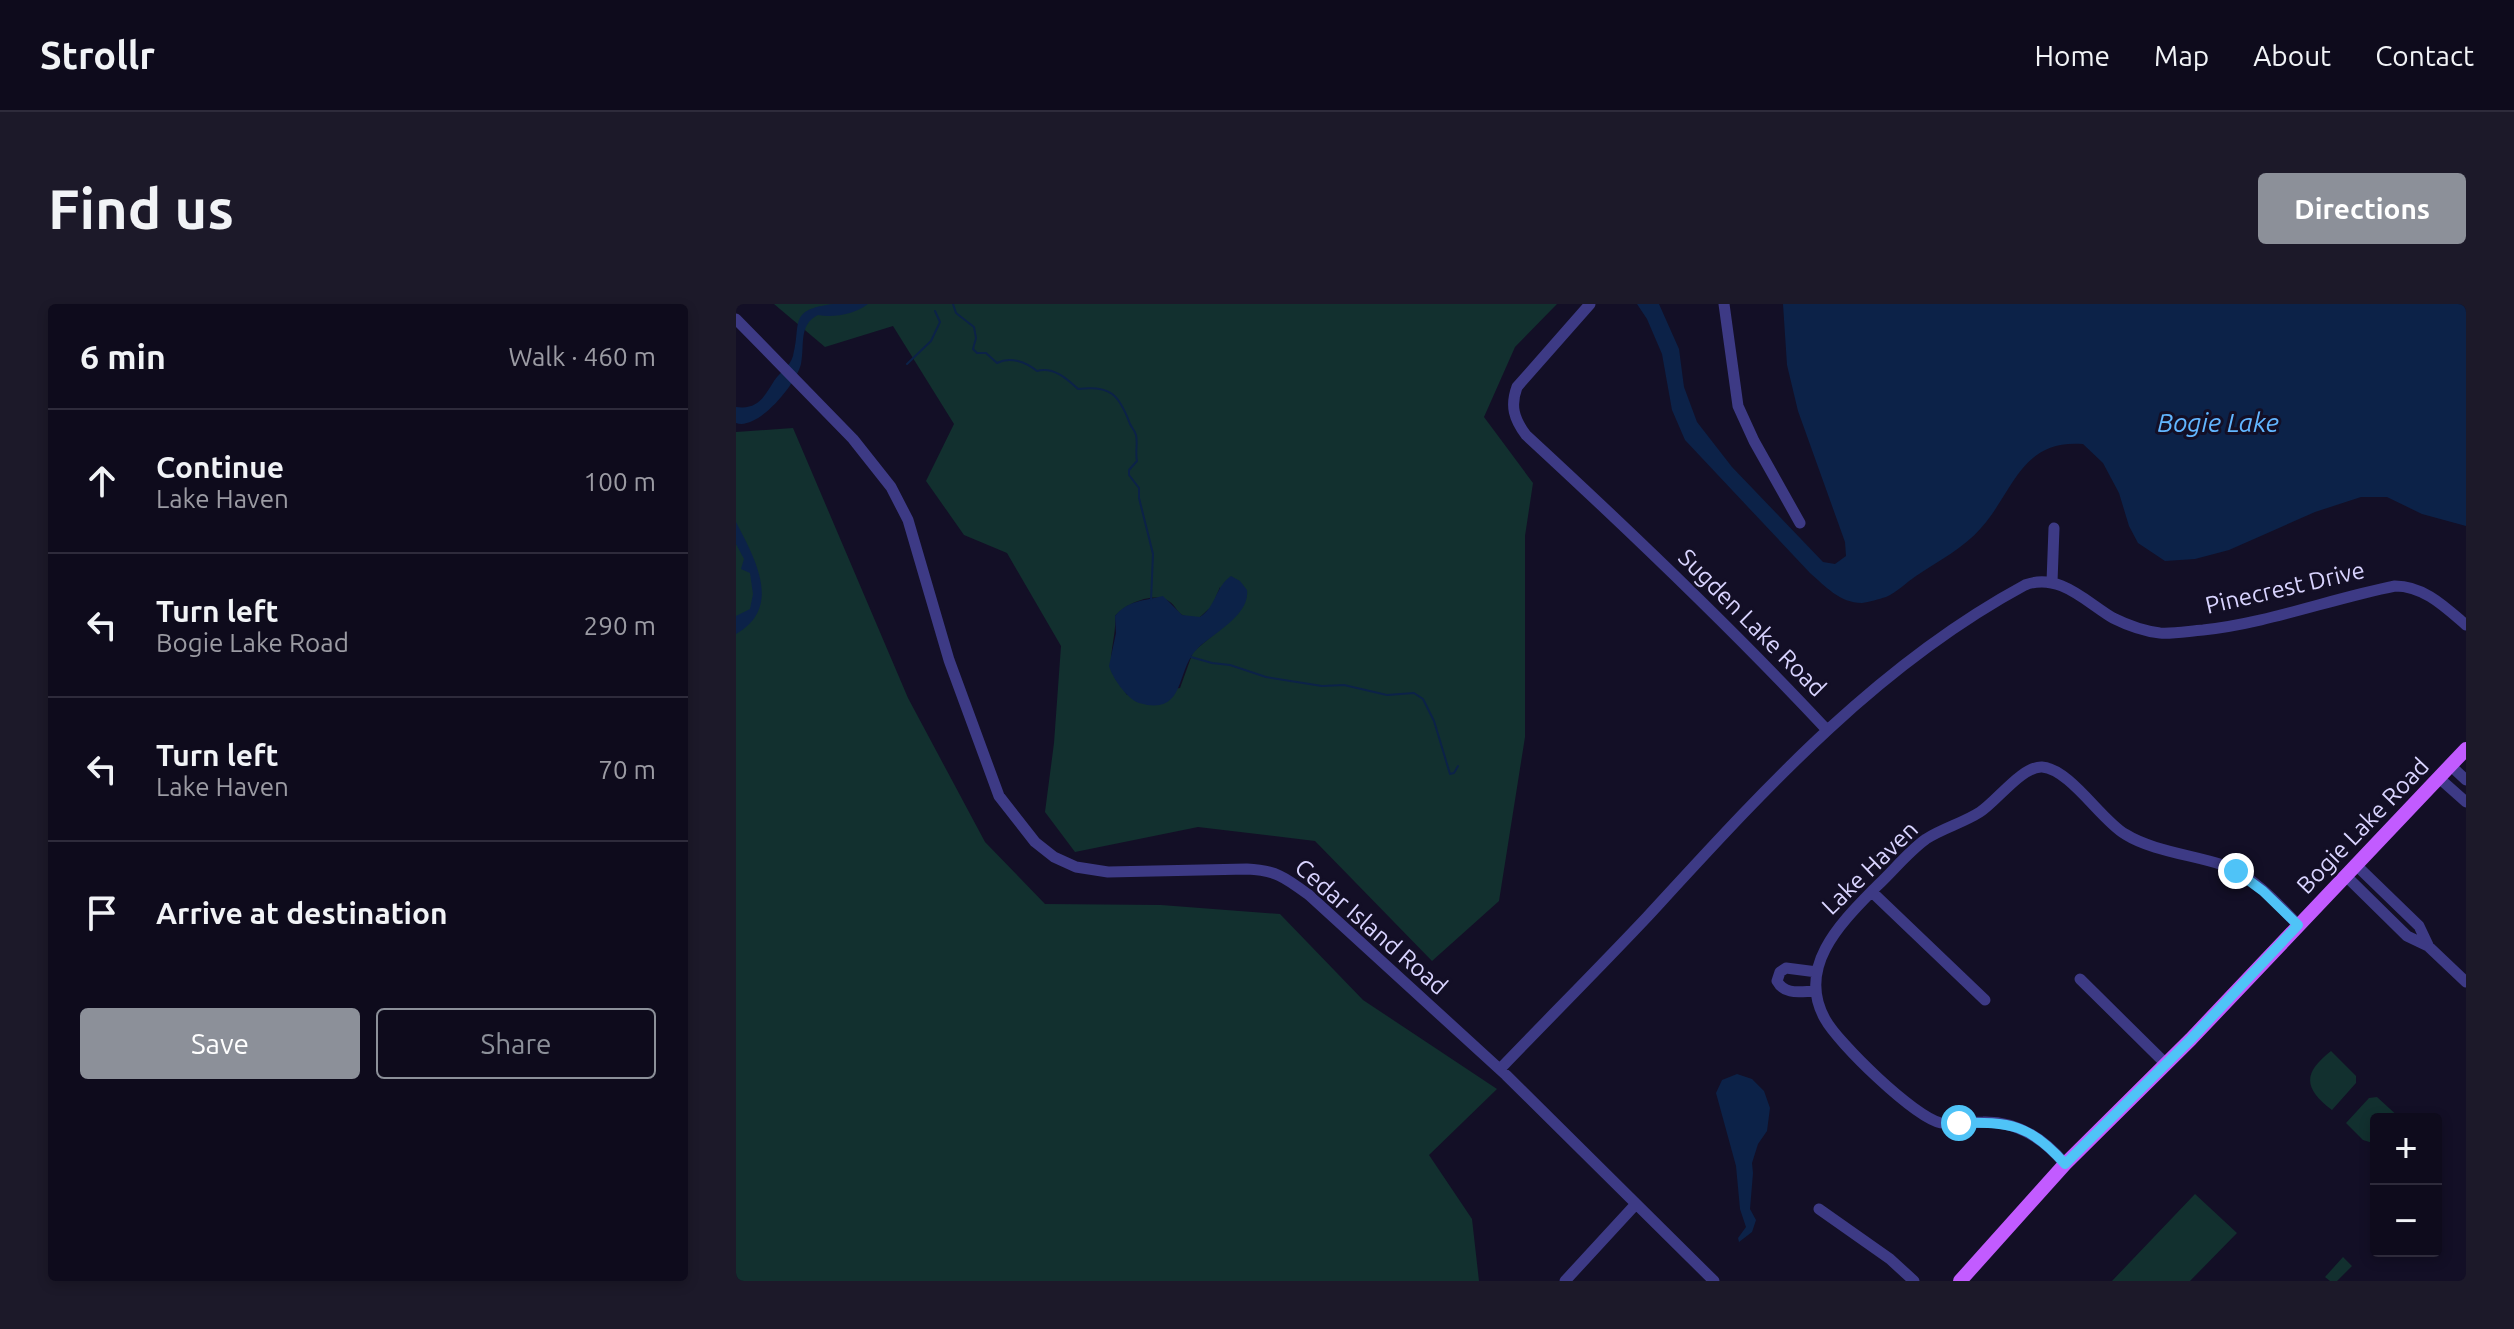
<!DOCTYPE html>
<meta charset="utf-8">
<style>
:root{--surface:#0e0b1c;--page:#1c1929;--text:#f1f3f6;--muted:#9b9ba3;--line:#2e2b3b;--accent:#8c9099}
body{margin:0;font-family:Ubuntu,sans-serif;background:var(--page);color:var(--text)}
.controls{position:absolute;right:24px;bottom:24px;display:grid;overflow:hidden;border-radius:8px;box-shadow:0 4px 12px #0003}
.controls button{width:72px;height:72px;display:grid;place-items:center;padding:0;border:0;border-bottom:2px solid var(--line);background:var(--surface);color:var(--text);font:40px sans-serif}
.stop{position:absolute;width:24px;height:24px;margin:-18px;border:6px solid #4fc3f7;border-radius:50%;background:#fff}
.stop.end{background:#4fc3f7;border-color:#fff;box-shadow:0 2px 8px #0008}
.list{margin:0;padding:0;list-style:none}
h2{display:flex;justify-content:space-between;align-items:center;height:104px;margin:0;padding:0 32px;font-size:34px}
h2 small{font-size:26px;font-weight:400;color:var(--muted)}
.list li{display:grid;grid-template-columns:52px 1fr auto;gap:24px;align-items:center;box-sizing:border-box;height:144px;padding:0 32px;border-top:2px solid var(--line)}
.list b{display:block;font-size:30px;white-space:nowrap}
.list p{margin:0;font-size:26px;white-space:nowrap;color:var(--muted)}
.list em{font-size:26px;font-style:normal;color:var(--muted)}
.actions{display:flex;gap:16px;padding:24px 32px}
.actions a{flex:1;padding:18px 0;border:2px solid var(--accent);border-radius:8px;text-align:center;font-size:28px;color:var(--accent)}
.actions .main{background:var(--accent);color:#fff}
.icon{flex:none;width:44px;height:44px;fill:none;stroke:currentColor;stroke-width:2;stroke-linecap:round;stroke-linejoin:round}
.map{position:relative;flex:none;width:1730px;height:977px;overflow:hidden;border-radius:8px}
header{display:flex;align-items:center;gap:48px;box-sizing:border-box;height:112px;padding:0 40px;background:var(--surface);border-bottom:2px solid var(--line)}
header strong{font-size:38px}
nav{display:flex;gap:44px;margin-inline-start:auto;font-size:28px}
.intro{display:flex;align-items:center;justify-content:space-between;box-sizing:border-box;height:192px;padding:0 48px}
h1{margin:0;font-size:56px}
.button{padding:20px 36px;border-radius:8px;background:var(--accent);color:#fff;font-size:28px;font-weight:700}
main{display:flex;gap:48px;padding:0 48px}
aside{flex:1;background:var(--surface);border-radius:8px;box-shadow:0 4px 12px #0003}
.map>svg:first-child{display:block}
</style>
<header>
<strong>Strollr</strong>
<nav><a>Home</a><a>Map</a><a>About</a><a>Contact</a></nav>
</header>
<div class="intro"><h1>Find us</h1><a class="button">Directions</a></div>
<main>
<aside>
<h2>6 min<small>Walk · 460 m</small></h2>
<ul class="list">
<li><svg class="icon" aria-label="ahead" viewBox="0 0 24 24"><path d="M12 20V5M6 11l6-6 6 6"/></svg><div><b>Continue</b><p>Lake Haven</p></div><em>100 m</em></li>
<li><svg class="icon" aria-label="left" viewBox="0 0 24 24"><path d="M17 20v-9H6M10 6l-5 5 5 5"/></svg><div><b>Turn left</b><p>Bogie Lake Road</p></div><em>290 m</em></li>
<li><svg class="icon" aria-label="left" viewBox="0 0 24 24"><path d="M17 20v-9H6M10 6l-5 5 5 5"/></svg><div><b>Turn left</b><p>Lake Haven</p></div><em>70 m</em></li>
<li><svg class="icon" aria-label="arrive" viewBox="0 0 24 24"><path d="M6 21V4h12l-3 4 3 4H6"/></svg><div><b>Arrive at destination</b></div></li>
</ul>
<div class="actions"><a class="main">Save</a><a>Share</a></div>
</aside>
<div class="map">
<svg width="1730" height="977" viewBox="0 0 1730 977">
<rect width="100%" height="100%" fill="#130f26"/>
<path fill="#12302f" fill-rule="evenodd" d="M38 0H821L779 43 748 113 797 179 789 232V433L763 597 696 657 579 537 462 523 339 548 309 508 318 439 325 342 271 249 228 231 190 177 218 120 157 22 89 43ZM484 283 489 321 457 348 444 384 391 391C387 384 379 376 377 370 371 354 381 330 379 312 389 300 416 288 431 296 445 304 438 315 464 313L476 302Z
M57 124 172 394 249 538 309 600 425 601 544 610 627 696 761 785 693 851 736 915 743 977H0V128Z
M1595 747 1620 772V779L1596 806C1567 784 1567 769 1595 747Z
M1641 793 1665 815H1640V840L1627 836 1610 819 1633 794Z
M1459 890 1501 929 1454 977H1376Z
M1607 953 1616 962 1601 977H1594L1589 973Z"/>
<path fill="#0c2248" d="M97 0H132C119 10 98 14 82 11 62 21 69 41 65 60 60 80 22 127 0 119V103C22 106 28 93 38 77 44 68 54 63 57 52 66 19 51 6 97 0Z
M901 0H923L943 45 948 83 961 118 996 163 1087 258 1099 260 1110 252 1109 238 1062 107 1051 61 1047 0H1730V222L1686 210 1651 193H1625L1579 208 1493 246 1459 255 1429 257 1402 239 1393 222 1383 189 1367 159 1347 140C1285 135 1278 187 1245 224 1228 244 1202 257 1180 272 1171 278 1161 288 1150 293 1143 295 1133 298 1126 299 1104 299 1089 282 1074 269L949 136 936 106 926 50 911 15Z
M0 218C19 255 47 303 0 330V312L14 305 17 290 14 269 5 265 8 255 0 240Z
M495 272 504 277 511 286C514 311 479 328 462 344 439 365 451 413 403 399 391 395 376 373 373 362L380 329 379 312C392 296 408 297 427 292L446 311 464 313C480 303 479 283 495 272Z
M1001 770 1016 775 1028 787 1034 804 1031 827 1022 840 1016 859 1017 869 1014 905 1020 916 1016 928 1003 938 1002 934 1010 923 1004 905 1000 862 980 789 986 776Z"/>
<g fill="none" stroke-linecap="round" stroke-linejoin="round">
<path stroke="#0c2248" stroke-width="2" d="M217 0 220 9 238 23 240 34 237 45 241 49H250L261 59C274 52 290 58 301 67 317 62 331 75 342 85 374 81 383 90 394 120 396 124 399 127 400 131 402 139 399 148 401 157L393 166V171L403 184V194L417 250 415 296
M171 60 195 37 204 18 199 7
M455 353 476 359 494 361 530 373 586 382 608 381 651 391 678 389 687 395 698 417 714 470 718 469 722 462"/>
<path stroke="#3d3a85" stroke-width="11" d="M854 0 781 83C774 102 778 115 790 131 893 226 995 323 1091 426
M988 0 1002 102 1018 137 1064 219
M0 15 117 135 155 183 172 216 213 356 263 492 299 538 318 553 340 563 372 568 511 565C540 566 550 574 573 591L770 771 978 977
M1316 278 1318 224
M1715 462 1730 476
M1703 474 1730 498
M1619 560 1683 622 1692 641
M1609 571 1671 632 1692 642 1730 678
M1136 588 1249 696
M1344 675 1429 759
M1080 687C1066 687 1049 692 1041 677L1044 668 1050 664 1081 668
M764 765C813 714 863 664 912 612 1026 488 1139 362 1289 281 1323 268 1350 298 1377 314 1391 321 1407 327 1424 329 1437 330 1453 327 1467 326 1532 319 1594 295 1659 282 1688 282 1709 303 1730 321
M1329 860C1308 835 1281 817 1247 818 1233 818 1218 822 1205 819 1178 813 1102 739 1089 715 1059 661 1108 616 1142 581 1158 566 1172 548 1190 535 1207 524 1227 519 1244 508 1261 497 1286 462 1306 463 1334 465 1365 516 1389 530 1416 547 1457 551 1487 561 1517 572 1541 599 1562 621
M1083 905 1154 955 1178 977
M829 977 899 901"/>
<path stroke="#c25bff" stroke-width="14" d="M1224 977 1329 860 1455 735 1730 445"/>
</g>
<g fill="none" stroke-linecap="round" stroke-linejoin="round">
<path stroke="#4fc3f7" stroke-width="10" d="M1223 819C1274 818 1294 820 1329 860L1455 735 1562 621 1527 587 1500 567"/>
</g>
<g text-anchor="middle" stroke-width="6" stroke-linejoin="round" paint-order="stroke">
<g font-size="24" fill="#d9d4ff" stroke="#130f26">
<text transform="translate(1549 284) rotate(-13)" y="8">Pinecrest Drive</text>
<text transform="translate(1016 319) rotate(45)" y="8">Sugden Lake Road</text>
<text transform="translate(1627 522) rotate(-46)" y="8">Bogie Lake Road</text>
<text transform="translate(1134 564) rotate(-44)" y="8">Lake Haven</text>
<text transform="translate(635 623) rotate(41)" y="8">Cedar Island Road</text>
</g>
<g font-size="26" font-style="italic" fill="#62b6ff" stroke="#130f26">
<text x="1482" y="128">Bogie Lake</text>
</g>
</g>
</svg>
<div class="controls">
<button>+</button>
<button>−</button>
</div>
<div class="stop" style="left:1223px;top:819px"></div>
<div class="stop end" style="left:1500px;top:567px"></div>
</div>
</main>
